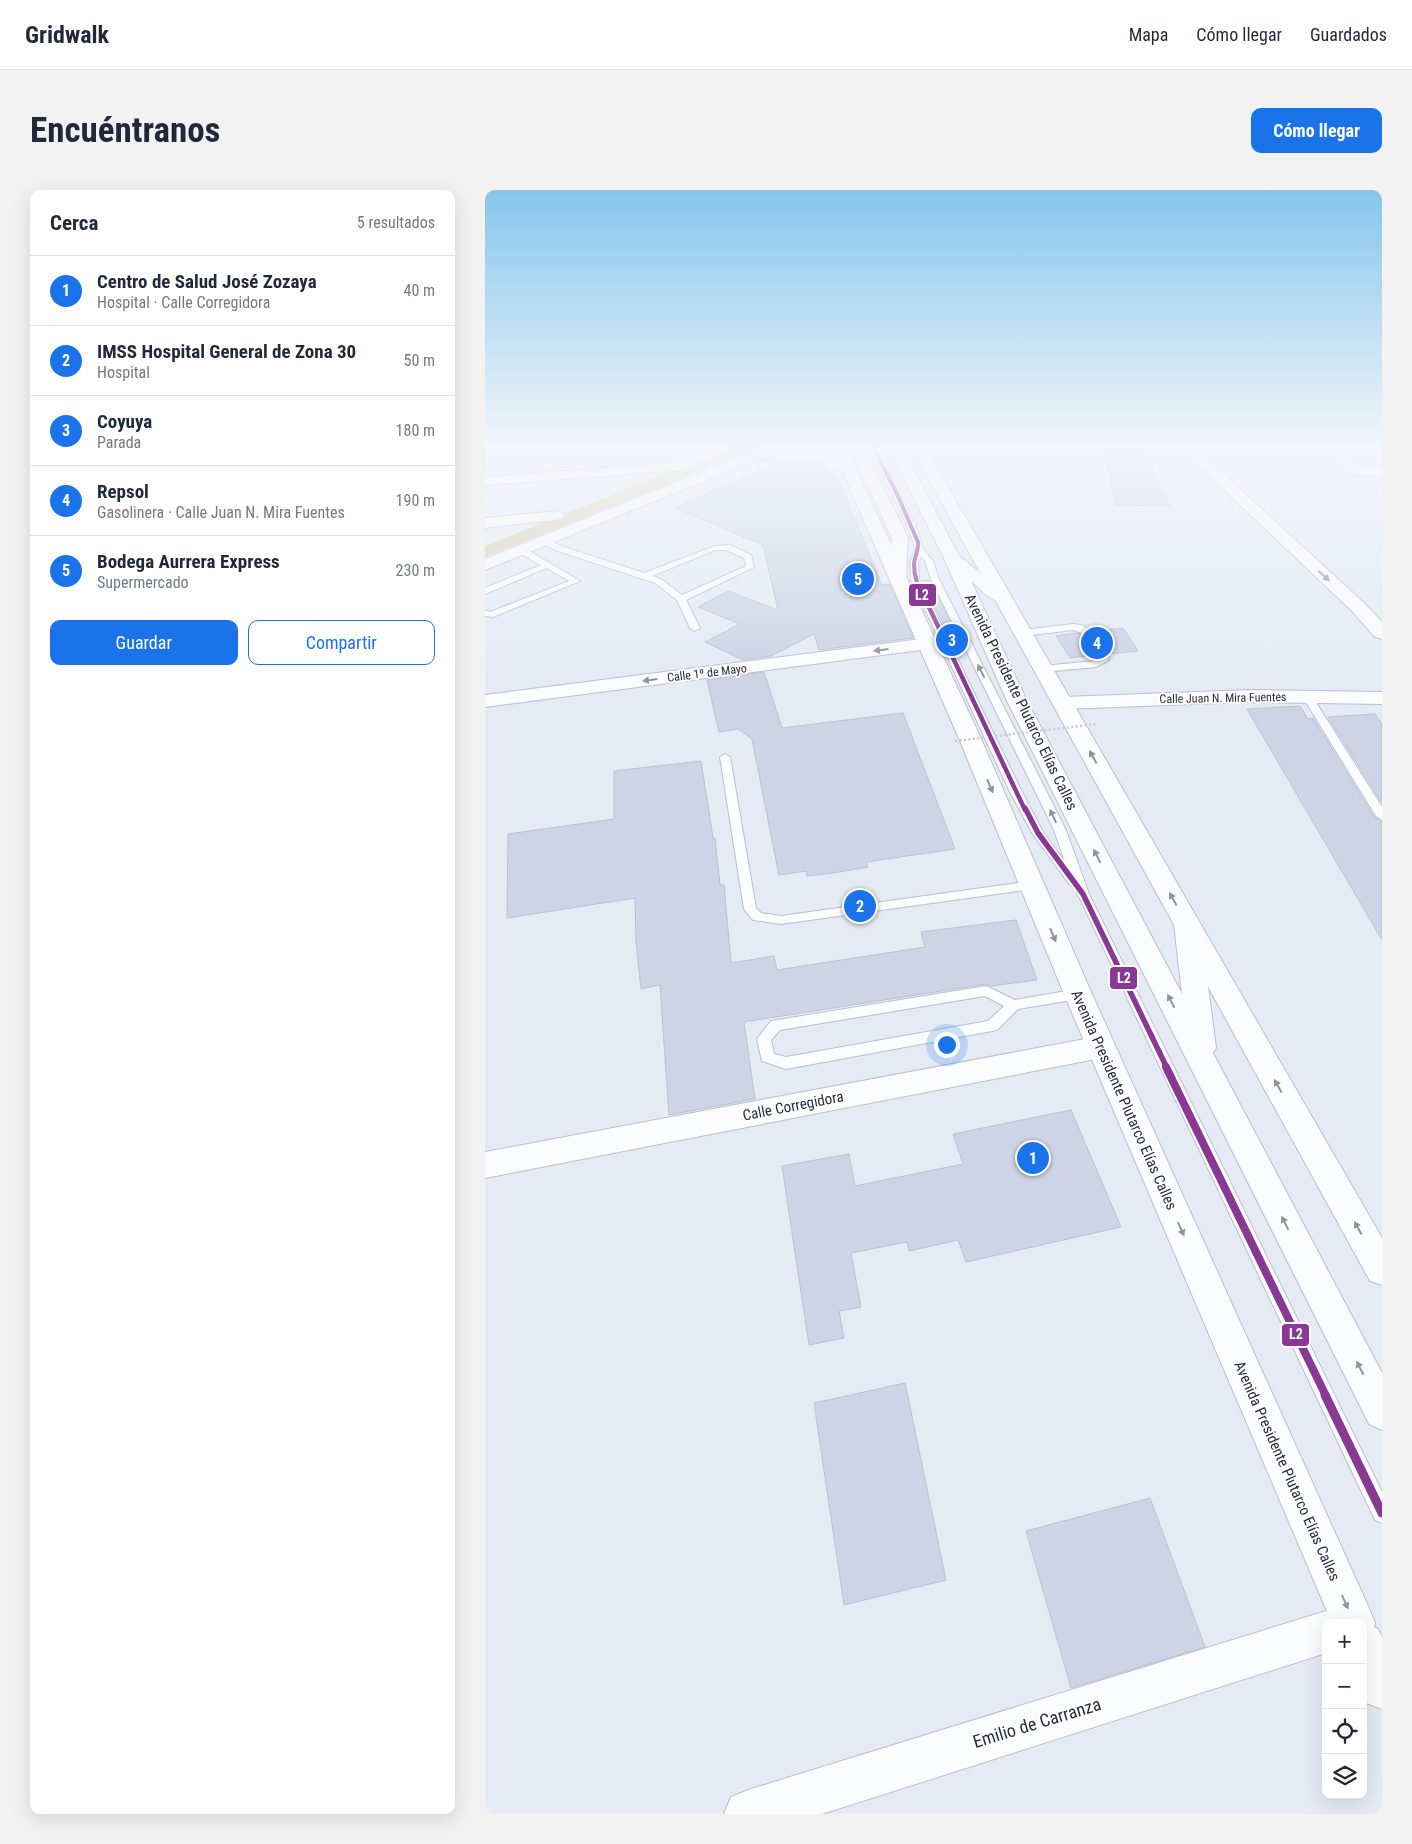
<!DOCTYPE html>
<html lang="es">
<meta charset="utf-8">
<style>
:root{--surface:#fff;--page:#f2f2f3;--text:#1f2937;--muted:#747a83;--line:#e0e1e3;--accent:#1a73e8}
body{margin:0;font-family:"Roboto Condensed",sans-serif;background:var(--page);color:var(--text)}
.controls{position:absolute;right:15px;bottom:15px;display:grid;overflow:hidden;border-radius:10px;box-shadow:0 5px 20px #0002}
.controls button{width:45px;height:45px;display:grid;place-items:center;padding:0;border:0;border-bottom:1px solid var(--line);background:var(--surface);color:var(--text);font:25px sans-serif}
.you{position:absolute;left:461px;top:854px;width:18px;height:18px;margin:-12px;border:4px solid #fff;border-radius:50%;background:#1a73e8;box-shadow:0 0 0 8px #1a73e833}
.badge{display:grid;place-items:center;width:32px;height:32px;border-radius:50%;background:var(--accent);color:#fff;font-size:16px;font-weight:700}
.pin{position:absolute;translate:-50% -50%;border:2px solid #fff;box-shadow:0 1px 5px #0006}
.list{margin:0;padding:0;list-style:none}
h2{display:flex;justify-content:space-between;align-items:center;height:65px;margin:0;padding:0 20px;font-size:21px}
h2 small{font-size:16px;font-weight:400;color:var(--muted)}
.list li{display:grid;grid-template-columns:32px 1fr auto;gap:15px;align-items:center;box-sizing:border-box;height:70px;padding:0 20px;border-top:1px solid var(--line)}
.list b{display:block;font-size:19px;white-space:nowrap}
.list p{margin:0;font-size:16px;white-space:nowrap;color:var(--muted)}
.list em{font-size:16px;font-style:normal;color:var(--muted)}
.actions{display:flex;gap:10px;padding:15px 20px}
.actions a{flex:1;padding:11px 0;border:1px solid var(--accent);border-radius:10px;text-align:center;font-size:18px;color:var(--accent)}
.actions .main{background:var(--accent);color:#fff}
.icon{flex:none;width:28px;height:28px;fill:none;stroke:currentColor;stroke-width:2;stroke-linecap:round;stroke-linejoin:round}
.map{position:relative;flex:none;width:897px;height:1624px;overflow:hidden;border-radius:10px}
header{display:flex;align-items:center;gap:30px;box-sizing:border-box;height:70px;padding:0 25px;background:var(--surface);border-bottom:1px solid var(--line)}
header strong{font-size:24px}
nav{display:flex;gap:28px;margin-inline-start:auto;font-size:18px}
.intro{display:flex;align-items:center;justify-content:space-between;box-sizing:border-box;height:120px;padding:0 30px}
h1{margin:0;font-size:35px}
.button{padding:12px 22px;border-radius:10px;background:var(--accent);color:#fff;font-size:18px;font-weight:700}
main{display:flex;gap:30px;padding:0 30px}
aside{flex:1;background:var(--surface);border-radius:10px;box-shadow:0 5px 20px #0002}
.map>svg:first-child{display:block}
</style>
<header>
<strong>Gridwalk</strong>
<nav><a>Mapa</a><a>Cómo llegar</a><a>Guardados</a></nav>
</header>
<div class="intro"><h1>Encuéntranos</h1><a class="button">Cómo llegar</a></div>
<main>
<aside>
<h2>Cerca<small>5 resultados</small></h2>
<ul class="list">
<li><span class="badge">1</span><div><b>Centro de Salud José Zozaya</b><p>Hospital · Calle Corregidora</p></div><em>40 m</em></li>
<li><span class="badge">2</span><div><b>IMSS Hospital General de Zona 30</b><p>Hospital</p></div><em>50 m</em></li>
<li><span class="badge">3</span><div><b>Coyuya</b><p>Parada</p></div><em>180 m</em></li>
<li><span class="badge">4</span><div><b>Repsol</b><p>Gasolinera · Calle Juan N. Mira Fuentes</p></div><em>190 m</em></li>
<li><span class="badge">5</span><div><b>Bodega Aurrera Express</b><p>Supermercado</p></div><em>230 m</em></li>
</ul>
<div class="actions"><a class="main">Guardar</a><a>Compartir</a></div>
</aside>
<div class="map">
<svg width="897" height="1624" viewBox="0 0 897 1624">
<rect width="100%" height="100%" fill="#e5eaf5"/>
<path fill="#d6ccae" d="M242 257H275L0 367V356L220 267Z"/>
<path fill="#ced4e6" stroke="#bbc1cf" d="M619 257H657L685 316 631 315Z
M312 271 336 275 348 281 353 289 397 395 405 394 428 448 334 460 329 444 286 466 258 470 220 452 255 434 213 417 243 401 293 420 278 355 190 318 275 280 296 272Z
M443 390 446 398 448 397 474 449 466 450 437 391Z
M638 438 653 461 623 464 616 460 610 465 585 468 571 446 592 443 604 447 610 441Z
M279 482 297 538 418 523 470 659 381 672 383 677 348 683 322 686 321 681 294 685 267 549 253 539 234 542 222 490Z
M815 516 823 529 828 528 889 627 897 632V750L762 519Z
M890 524 897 534V613L843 527Z
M216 571 228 648H230L235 695H239L246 773 289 766 292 780 440 757 436 742 531 730 552 790 506 796 501 794 259 832 270 909 184 925 175 795 156 799 151 752 150 708 22 728 23 644 129 629V581Z
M586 920 636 1037 481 1072 473 1050 424 1061 422 1052 366 1063 376 1117 354 1121 359 1148 324 1155 297 976 364 964 370 996 478 974 468 944Z
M420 1193 461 1390 359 1415 329 1213Z
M665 1308 720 1457 586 1498 541 1341Z"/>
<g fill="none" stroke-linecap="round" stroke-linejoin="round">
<g stroke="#babfcd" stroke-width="2">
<path id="service" d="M385 257H392L432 339 438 359 448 371 454 389 581 640 604 704 897 1302V1333L890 1330 589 696 585 695 547 643 524 600 426 389 425 373 430 359 424 339ZM436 366 440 371 446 389 569 640 580 672 558 642 536 600 434 389 433 373Z
M57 349H63L76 356 159 383 230 356 245 355 266 365 269 377 201 410 215 438 210 441 205 438 192 410 170 393 70 360 57 353ZM231 360H241L259 368 261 376 197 405 176 389 167 386Z
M33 358H39L95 391 8 427 0 426V420L5 422 84 391 62 378 0 404V398L56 375 33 362Z
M588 434 597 435 608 442 603 445 588 440 538 446 533 443 538 440Z
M617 462 620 463 624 470 611 477 558 482 553 479 558 476 609 471 614 469 612 465Z
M822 503 827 506 897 617V630L891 626 817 506Z
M240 564 245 567 271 718 276 723 296 726 547 691 553 695 547 699 296 734 268 730 259 719 235 567Z
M501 796 530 810 593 799 598 800 600 804 598 808 593 809 533 819 512 840 507 841 301 879 277 871 272 849 286 831ZM500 806 519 816 503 831 301 867 289 864 286 850 295 840Z"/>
</g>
<g stroke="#babfcd" stroke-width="2">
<path id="minor" d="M181 257H195L201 277 199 280 0 295V287L186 273Z
M694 257H709L879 413 897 432V449L890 447 867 421Z
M842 257H856L872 277 897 278V286L863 284Z
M880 257H894L897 261V275L892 274Z
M71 321 77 323 79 326 77 329 0 338V328Z
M444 448 451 450 453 454 451 458 0 517V505Z
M764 500 897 502V514L764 512 578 519 571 517 568 513 571 509 578 507Z
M616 846 626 849 630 857 626 865 616 868 0 988V962Z
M841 1421 856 1427 859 1433H841V1463L337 1624H239L246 1607 263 1600Z"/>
</g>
<g stroke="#babfcd" stroke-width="2">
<path id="tertiary" d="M349 257H363L371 280 421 386 418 390 412 391 406 390 403 386 357 280Z
M426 257H440L897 1048V1095L885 1091Z"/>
</g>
<g stroke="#babfcd" stroke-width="2">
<path id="secondary" d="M225 257H243L241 260 195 281H185L183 278 185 275Z
M279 257H297L296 259C316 258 358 262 371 280L369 283C356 286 342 273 329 270 309 265 290 270 271 270L0 380V369Z"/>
</g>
<g stroke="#babfcd" stroke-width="2">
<path id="primary" d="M365 257H379L423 348 421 386 497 551 607 804 884 1418 890 1433 889 1437 893 1439 897 1447V1519L881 1513 878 1505V1433H847L579 804 475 551 403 386 407 348Z
M403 257H417L474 366 527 408 524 412C509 416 497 400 486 391L541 509 697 804 689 734 693 728 702 725 711 728 715 734 731 858 728 863 897 1183V1240L884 1234 521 509 458 366Z"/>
</g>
<use href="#service" fill="#fbfcfe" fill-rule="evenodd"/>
<use href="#minor" fill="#fbfcfe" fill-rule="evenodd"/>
<use href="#tertiary" fill="#fbfcfe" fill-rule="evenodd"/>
<use href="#secondary" fill="#fbfcfe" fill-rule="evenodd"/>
<use href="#primary" fill="#fbfcfe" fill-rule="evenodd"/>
<path stroke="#c6c8cf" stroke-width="2.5" stroke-dasharray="2 2.5" stroke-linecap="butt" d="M470 551 612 534"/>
<g stroke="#fff" stroke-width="5.5">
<path id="bus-1-far4" d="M388 257 412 304 433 352C434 361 429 367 429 375 429 391 437 403 443 417"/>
</g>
<g stroke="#fff" stroke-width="7">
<path id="bus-1-far3" d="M443 415 540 620"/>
</g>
<g stroke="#fff" stroke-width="9">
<path id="bus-1-far2" d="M540 618 553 643 598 704 682 878"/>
</g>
<g stroke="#fff" stroke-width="11">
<path id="bus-1-far1" d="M681 877 841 1206"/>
</g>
<g stroke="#fff" stroke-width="13">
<path id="bus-1" d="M840 1205 897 1323"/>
</g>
<use href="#bus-1-far4" stroke="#893894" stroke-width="4"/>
<use href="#bus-1-far3" stroke="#893894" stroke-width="4.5"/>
<use href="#bus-1-far2" stroke="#893894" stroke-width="5.5"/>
<use href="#bus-1-far1" stroke="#893894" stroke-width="8"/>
<use href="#bus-1" stroke="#893894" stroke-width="9"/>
</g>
<defs><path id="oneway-solid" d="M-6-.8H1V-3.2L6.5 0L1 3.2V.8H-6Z" transform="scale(1.25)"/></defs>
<g fill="#91949f">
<use href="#oneway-solid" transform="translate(839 386) rotate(43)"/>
<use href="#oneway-solid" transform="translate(396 460) rotate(173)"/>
<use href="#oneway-solid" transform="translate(496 481) rotate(-117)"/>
<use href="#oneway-solid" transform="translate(165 490) rotate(173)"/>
<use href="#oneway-solid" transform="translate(608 567) rotate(-119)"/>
<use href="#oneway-solid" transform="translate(505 596) rotate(67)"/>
<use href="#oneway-solid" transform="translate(568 626) rotate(-115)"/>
<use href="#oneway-solid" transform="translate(612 666) rotate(-117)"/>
<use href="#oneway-solid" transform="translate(688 709) rotate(-119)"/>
<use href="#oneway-solid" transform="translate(568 745) rotate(67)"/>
<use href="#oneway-solid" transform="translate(686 811) rotate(-117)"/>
<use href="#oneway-solid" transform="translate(793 896) rotate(-119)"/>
<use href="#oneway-solid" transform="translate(800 1033) rotate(-117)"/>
<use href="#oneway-solid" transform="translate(873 1038) rotate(-119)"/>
<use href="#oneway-solid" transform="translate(696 1039) rotate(66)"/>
<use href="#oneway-solid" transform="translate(875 1178) rotate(-117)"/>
<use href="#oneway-solid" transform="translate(860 1412) rotate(66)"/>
</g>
<linearGradient id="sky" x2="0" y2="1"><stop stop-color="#86c6ec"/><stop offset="0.53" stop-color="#f3f6fa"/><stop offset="1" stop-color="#f3f6fa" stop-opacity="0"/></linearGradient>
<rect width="897" height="484" fill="url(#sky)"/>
<g text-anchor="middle" stroke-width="4" stroke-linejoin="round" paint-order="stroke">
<g font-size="12" fill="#272d40" stroke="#fff">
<text transform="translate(222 483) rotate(-7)" y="4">Calle 1º de Mayo</text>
<text transform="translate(738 508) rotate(-1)" y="4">Calle Juan N. Mira Fuentes</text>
</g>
<g font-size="15" fill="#272d40" stroke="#fff">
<text transform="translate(536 512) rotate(64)" y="5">Avenida Presidente Plutarco Elías Calles</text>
<text transform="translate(639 910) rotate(66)" y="5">Avenida Presidente Plutarco Elías Calles</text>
<text transform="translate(308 916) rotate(-11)" y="5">Calle Corregidora</text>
<text transform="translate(802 1281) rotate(66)" y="5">Avenida Presidente Plutarco Elías Calles</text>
</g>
<g font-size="18" fill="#272d40" stroke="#fff">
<text transform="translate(552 1533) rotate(-17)" y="6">Emilio de Carranza</text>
</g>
</g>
<g stroke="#fff" stroke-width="2">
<rect x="423" y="393" width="29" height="24" rx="5" fill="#893894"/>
<rect x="624" y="776" width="29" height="24" rx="5" fill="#893894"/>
<rect x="796" y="1133" width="29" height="24" rx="5" fill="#893894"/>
</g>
<g font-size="14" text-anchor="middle" font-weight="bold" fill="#fff">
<text x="437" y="410">L2</text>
<text x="639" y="793">L2</text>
<text x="811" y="1149">L2</text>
</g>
</svg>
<div class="controls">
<button>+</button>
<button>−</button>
<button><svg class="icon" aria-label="locate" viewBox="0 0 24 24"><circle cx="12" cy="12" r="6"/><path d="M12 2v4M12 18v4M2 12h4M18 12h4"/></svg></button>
<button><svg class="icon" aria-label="layers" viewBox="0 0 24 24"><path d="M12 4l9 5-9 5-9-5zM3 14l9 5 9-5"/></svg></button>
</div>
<div class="you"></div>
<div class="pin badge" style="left:548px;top:968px">1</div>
<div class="pin badge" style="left:375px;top:716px">2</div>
<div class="pin badge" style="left:467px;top:450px">3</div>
<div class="pin badge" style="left:612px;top:453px">4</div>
<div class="pin badge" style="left:373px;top:389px">5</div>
</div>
</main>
